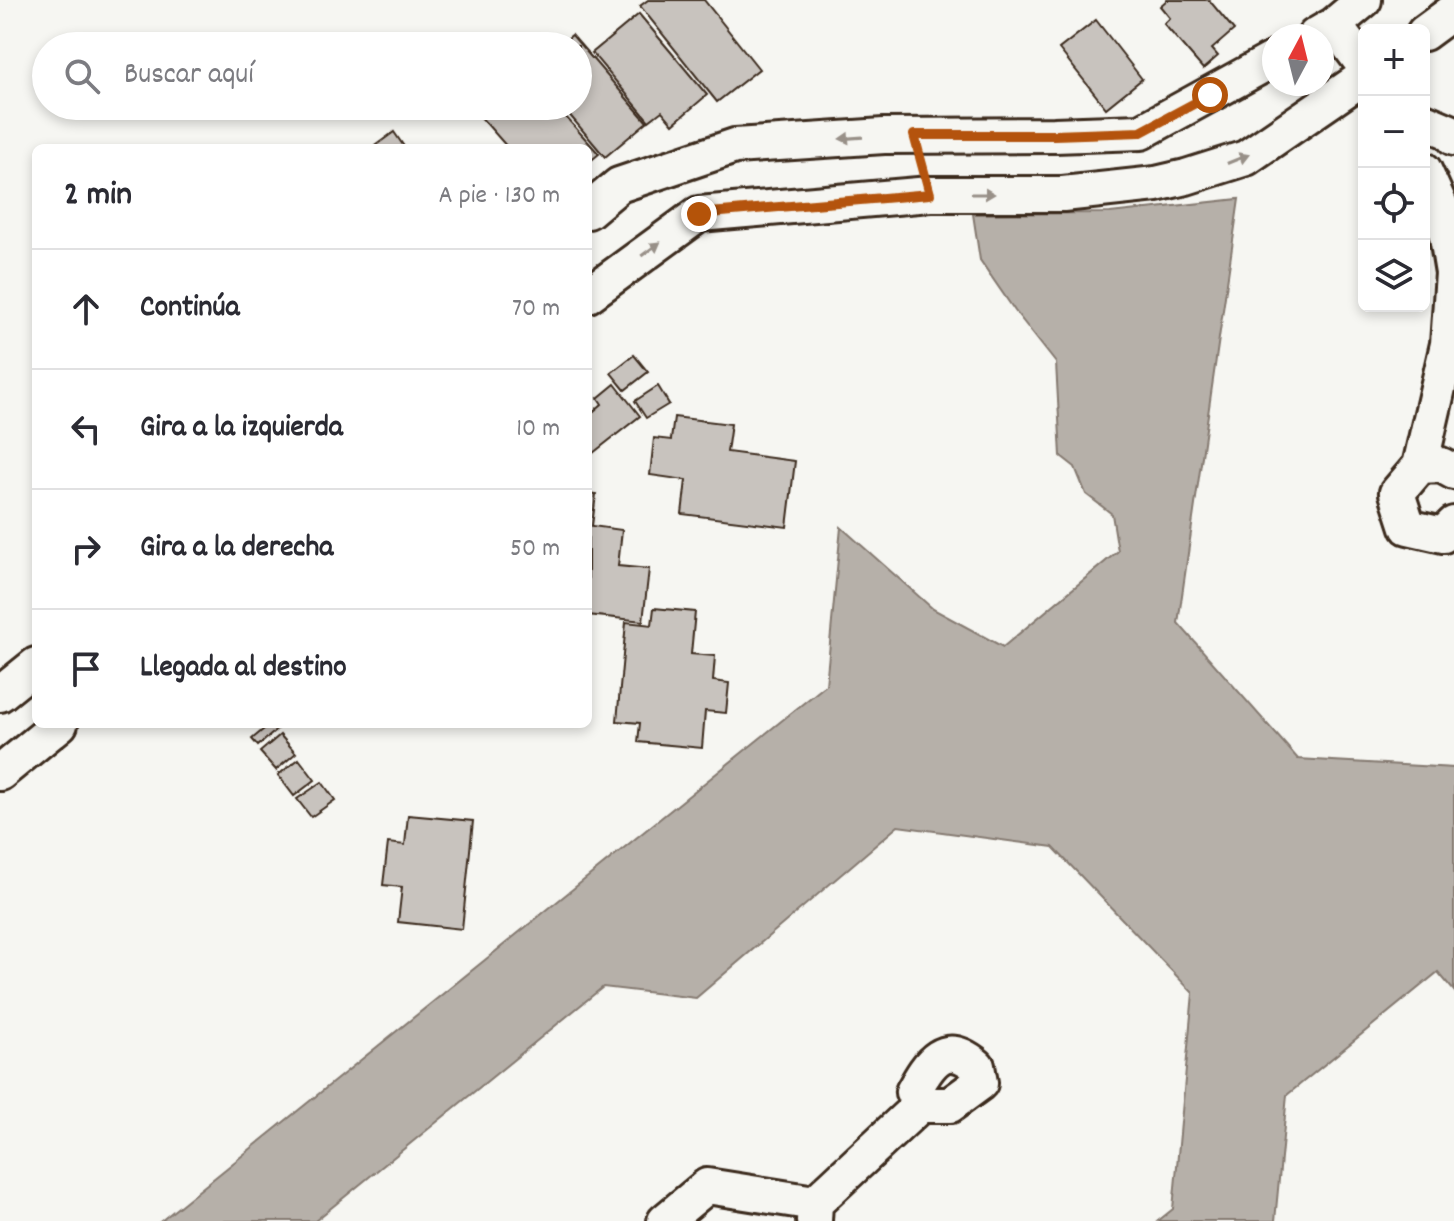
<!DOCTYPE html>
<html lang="es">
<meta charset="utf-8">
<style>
:root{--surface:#fff;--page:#f7f7f7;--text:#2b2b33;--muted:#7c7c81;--line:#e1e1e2}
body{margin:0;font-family:Dekko,sans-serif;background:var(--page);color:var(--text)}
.controls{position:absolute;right:24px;top:24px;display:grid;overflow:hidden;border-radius:12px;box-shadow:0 4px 12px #0003}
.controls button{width:72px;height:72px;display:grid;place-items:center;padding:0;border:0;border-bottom:2px solid var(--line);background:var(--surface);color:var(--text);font:40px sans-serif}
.compass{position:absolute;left:1262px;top:24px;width:72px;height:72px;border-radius:50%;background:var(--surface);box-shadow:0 4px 12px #0003;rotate:7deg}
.stop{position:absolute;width:24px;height:24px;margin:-18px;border:6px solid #b45309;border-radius:50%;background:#fff}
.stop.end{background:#b45309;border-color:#fff;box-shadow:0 2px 8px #0008}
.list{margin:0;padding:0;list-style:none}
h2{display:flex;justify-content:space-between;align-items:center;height:104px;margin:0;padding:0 32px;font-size:34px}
h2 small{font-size:26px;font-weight:400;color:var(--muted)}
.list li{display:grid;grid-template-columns:52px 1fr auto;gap:24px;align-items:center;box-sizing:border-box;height:120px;padding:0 32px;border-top:2px solid var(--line)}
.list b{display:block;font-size:30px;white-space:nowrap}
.list em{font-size:26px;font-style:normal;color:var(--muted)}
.icon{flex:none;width:44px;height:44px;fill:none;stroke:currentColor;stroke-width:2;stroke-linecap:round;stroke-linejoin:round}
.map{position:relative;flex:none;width:1454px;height:1221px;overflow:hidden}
.search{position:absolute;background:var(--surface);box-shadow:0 4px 12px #0003;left:32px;top:32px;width:560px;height:88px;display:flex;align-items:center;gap:20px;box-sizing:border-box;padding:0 28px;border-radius:44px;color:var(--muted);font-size:30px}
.panel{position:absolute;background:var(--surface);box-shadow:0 4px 12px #0003;left:32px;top:144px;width:560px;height:584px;border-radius:12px}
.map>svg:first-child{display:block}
</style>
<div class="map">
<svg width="1454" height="1221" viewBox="0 0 1454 1221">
<rect width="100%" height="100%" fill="#f6f6f2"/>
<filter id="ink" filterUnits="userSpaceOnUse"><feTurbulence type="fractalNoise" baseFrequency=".0125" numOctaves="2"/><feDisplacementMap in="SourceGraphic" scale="16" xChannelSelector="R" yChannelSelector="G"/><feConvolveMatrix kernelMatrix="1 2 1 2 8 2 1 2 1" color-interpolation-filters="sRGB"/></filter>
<g filter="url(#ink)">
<path fill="#b6b0a9" stroke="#857a71" stroke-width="2" d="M1239 199 1178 623 1298 759 1454 768V991L1438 972 1287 1095 1275 1221H1158L1173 1209 1193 993 1053 847 898 826 696 998 603 987 315 1221H161L826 685 841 527 933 609 1003 647 1118 551 1112 514 1086 494 1075 467 1061 456 1056 363 1015 311 980 260 973 214 1110 213Z"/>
<path fill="#c8c3be" stroke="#3b2a1e" stroke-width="2" d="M648 0H704L759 69 717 102 640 6Z
M1167 0H1209L1234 30 1212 49 1218 56 1203 69 1164 24 1170 18 1160 6Z
M639 14 707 95 673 124 662 111 649 121 592 53Z
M1096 20 1142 79 1106 108 1059 49Z
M572 35 647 122 605 157 562 106H578V46H558Z
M471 106H512L522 117 529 110 526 106H556L599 154 588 163V148H508Z
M394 132 405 148H372Z
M634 355 648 372 625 390 611 373Z
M615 384 640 416 588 457V416L602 404 598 398Z
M658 386 669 404 646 418 635 401Z
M674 417 731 424 727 452 795 461 787 527 682 514 686 480 650 475 654 438 671 440Z
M588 493 596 494 592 526 622 530 618 566 649 569 643 621 588 615Z
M654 608 695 612 691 654 715 656 713 681 729 683 726 713 705 711 702 748 638 742 640 723 617 721 626 622 652 625Z
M270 724H277L280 727 258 746 252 739Z
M280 735 296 753 276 770 260 752Z
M299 759 315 780 294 796 278 775Z
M322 782 335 800 311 817 297 799Z
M408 815 473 821 462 929 398 922 402 887 383 885 388 843 405 845Z"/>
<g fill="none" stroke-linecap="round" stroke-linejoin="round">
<g stroke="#3b2a1e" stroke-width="40">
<path id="minor" d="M1334 25 1364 65
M1424 33 1454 11
M1315 36 1334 25 1364 0
M1424 121 1450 132 1454 138
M588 211 619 185 735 146 884 136 1054 135 1141 132 1274 59
M588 295 699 214 930 194H1063L1156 184 1186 177 1246 158 1364 77
M1420 466 1448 344 1453 273 1443 212 1424 170
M1454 472 1441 465 1420 466 1397 493 1408 527 1443 535 1454 524
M0 694 36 665
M0 773 60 724
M665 1221 707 1186 815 1203
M814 1221 815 1203 920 1105H950L980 1083 977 1066C944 1038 929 1063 913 1092L920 1105"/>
</g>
<use href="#minor" stroke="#f6f6f2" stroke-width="34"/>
</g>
<defs><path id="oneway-solid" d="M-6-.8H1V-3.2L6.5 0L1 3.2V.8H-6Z" transform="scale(2)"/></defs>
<g fill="#989088">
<use href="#oneway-solid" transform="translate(851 138) rotate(176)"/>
<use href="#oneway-solid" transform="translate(1238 159) rotate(-22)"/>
<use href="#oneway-solid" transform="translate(983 194)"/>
<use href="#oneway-solid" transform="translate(651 249) rotate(-36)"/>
</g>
</g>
<g fill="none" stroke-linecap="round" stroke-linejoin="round" filter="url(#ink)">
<path stroke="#b45309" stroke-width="10" d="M699 214 930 194 914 135H1054L1141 132 1210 95"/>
</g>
</svg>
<div class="controls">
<button>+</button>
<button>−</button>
<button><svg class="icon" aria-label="locate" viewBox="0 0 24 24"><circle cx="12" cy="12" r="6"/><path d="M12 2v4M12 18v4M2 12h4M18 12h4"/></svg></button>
<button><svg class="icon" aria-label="layers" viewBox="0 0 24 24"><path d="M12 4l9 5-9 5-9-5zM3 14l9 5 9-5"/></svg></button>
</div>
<svg class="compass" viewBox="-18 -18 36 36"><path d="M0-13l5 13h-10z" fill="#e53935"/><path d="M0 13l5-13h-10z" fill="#7c7c81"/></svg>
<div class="stop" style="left:1210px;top:95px"></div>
<div class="stop end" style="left:699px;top:214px"></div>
<div class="search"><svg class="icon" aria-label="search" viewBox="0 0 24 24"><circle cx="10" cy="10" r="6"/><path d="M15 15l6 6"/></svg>Buscar aquí</div>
<section class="panel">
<h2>2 min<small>A pie · 130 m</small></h2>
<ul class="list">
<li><svg class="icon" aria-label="ahead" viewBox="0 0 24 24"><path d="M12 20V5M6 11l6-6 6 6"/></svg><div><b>Continúa</b></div><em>70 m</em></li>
<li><svg class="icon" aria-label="left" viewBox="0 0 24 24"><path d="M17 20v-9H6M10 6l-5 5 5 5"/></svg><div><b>Gira a la izquierda</b></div><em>10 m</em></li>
<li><svg class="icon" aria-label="right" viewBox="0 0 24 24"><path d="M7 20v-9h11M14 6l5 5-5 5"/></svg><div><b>Gira a la derecha</b></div><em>50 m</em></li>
<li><svg class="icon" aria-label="arrive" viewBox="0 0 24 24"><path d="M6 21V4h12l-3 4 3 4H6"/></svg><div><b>Llegada al destino</b></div></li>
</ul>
</section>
</div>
